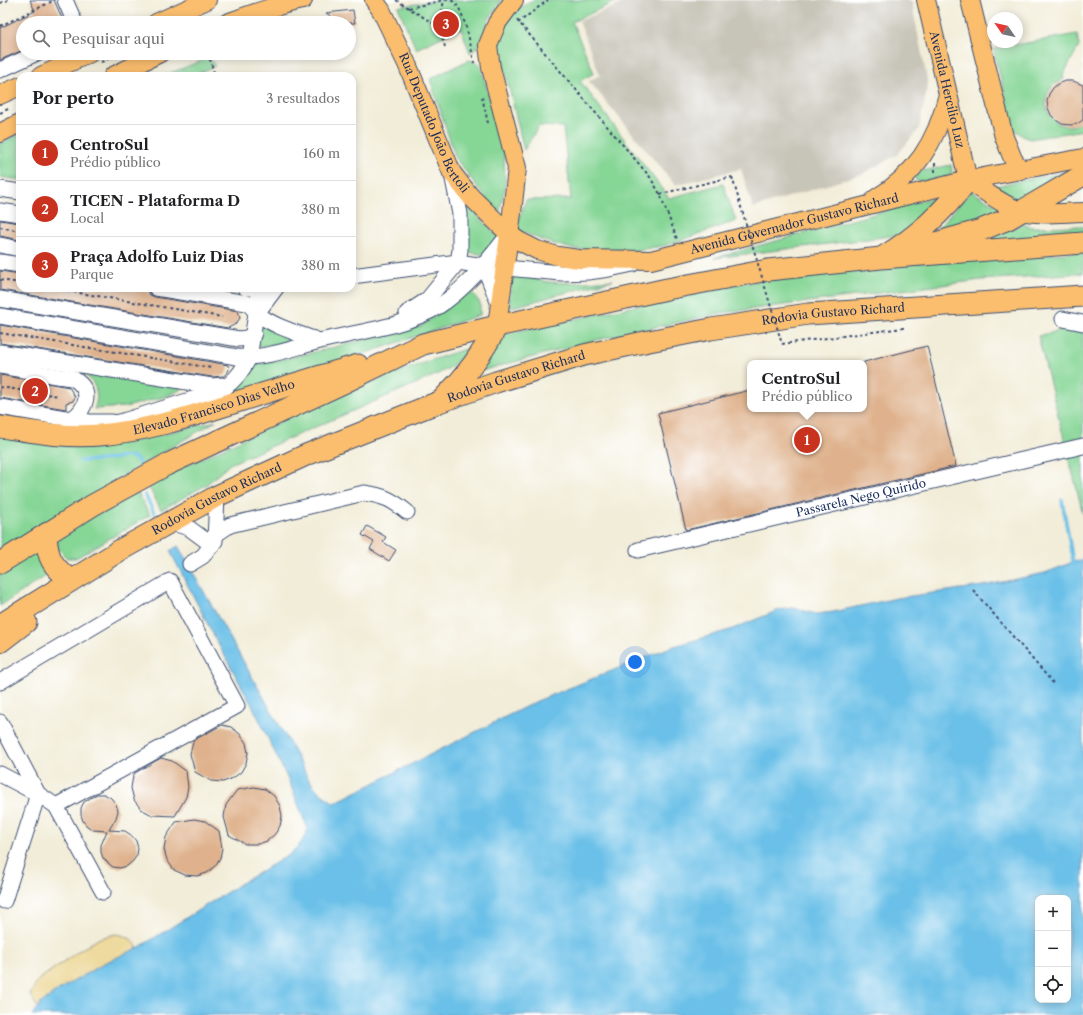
<!DOCTYPE html>
<html lang="pt">
<meta charset="utf-8">
<style>
:root{--surface:#fff;--page:#f6f6f6;--text:#202124;--muted:#757577;--line:#e0e0e0;--accent:#c8321e}
body{margin:0;font-family:"Libre Caslon Text",serif;background:var(--page);color:var(--text)}
.controls{position:absolute;right:12px;bottom:12px;display:grid;overflow:hidden;border-radius:8px;box-shadow:0 2px 10px #0003}
.controls button{width:36px;height:36px;display:grid;place-items:center;padding:0;border:0;border-bottom:1px solid var(--line);background:var(--surface);color:var(--text);font:20px sans-serif}
.compass{position:absolute;left:987px;top:12px;width:36px;height:36px;border-radius:50%;background:var(--surface);box-shadow:0 2px 10px #0003;rotate:304deg}
.you{position:absolute;left:635px;top:662px;width:14px;height:14px;margin:-10px;border:3px solid #fff;border-radius:50%;background:#1a73e8;box-shadow:0 0 0 6px #1a73e833}
.badge{display:grid;place-items:center;width:26px;height:26px;border-radius:50%;background:var(--accent);color:#fff;font-size:13px;font-weight:700}
.pin{position:absolute;translate:-50% -50%;border:2px solid #fff;box-shadow:0 1px 4px #0006}
.popup{position:absolute;left:747px;top:360px;width:120px;height:52px;box-sizing:border-box;display:grid;place-content:center;border-radius:8px;background:var(--surface);filter:drop-shadow(0 1px 3px #0005);font-size:13px;white-space:nowrap;color:var(--muted)}
.popup b{font-size:15px;color:var(--text)}
.popup::after{content:'';position:absolute;left:50%;top:100%;margin-left:-8px;border:8px solid transparent;border-top-color:var(--surface)}
.list{margin:0;padding:0;list-style:none}
h2{display:flex;justify-content:space-between;align-items:center;height:52px;margin:0;padding:0 16px;font-size:17px}
h2 small{font-size:13px;font-weight:400;color:var(--muted)}
.list li{display:grid;grid-template-columns:26px 1fr auto;gap:12px;align-items:center;box-sizing:border-box;height:56px;padding:0 16px;border-top:1px solid var(--line)}
.list b{display:block;font-size:15px;white-space:nowrap}
.list p{margin:0;font-size:13px;white-space:nowrap;color:var(--muted)}
.list em{font-size:13px;font-style:normal;color:var(--muted)}
.icon{flex:none;width:22px;height:22px;fill:none;stroke:currentColor;stroke-width:2;stroke-linecap:round;stroke-linejoin:round}
.map{position:relative;flex:none;width:1083px;height:1015px;overflow:hidden}
.search{position:absolute;background:var(--surface);box-shadow:0 2px 10px #0003;left:16px;top:16px;width:340px;height:44px;display:flex;align-items:center;gap:10px;box-sizing:border-box;padding:0 14px;border-radius:22px;color:var(--muted);font-size:15px}
.panel{position:absolute;background:var(--surface);box-shadow:0 2px 10px #0003;left:16px;top:72px;width:340px;height:220px;border-radius:12px}
.map>svg:first-child{display:block}
</style>
<div class="map">
<svg width="1083" height="1015" viewBox="0 0 1083 1015">
<rect width="100%" height="100%" fill="#fff"/>
<filter id="ink" filterUnits="userSpaceOnUse"><feTurbulence type="fractalNoise" baseFrequency=".025" numOctaves="2"/><feDisplacementMap in="SourceGraphic" scale="8" xChannelSelector="R" yChannelSelector="G"/><feConvolveMatrix kernelMatrix="1 2 1 2 8 2 1 2 1" color-interpolation-filters="sRGB"/></filter>
<filter id="wash" filterUnits="userSpaceOnUse"><feTurbulence type="fractalNoise" baseFrequency=".012" numOctaves="4" result="noise"/><feDisplacementMap in="SourceGraphic" scale="16" xChannelSelector="R" yChannelSelector="G"/><feGaussianBlur stdDeviation="0.9" result="paint"/><feColorMatrix in="noise" values="0 0 0 0 0 0 0 0 0 0 0 0 0 0 0 0 0 1.4 0 .05"/><feComposite in="paint" operator="in"/></filter>
<g filter="url(#wash)">
<rect width="100%" height="100%" fill="#f2edd8"/>
<path fill="#c7c4b8" d="M630 0H911L928 84 919 129 897 155 862 174 753 208 741 169 675 185 589 81 600 75 579 21Z"/>
<path fill="#86d696" stroke="#50827a" d="M439 0H502L489 19 481 43 470 53 461 28 416 49 398 7Z
M533 0H619L572 22 594 73 580 81 669 198 723 184 736 221 667 245 622 253 573 249 544 241 518 230 519 218 526 200 571 199 563 127 539 126 524 150 499 45 502 25 513 12Z
M1077 34 1079 46 1063 75 1064 79C1028 93 1052 140 1083 122V130L1030 139 1024 137 1014 129 993 49Z
M207 53 215 66 192 76H163L201 61Z
M469 60 480 64 504 152 505 187 499 215 456 159 430 79Z
M20 134V180L0 177V144Z
M951 165 952 172 950 176 919 182 916 180 915 177 918 172Z
M1067 172 1025 202 1009 197 995 186Z
M971 191 1005 210 990 218 935 232Z
M946 194 900 235 714 258Z
M466 202 494 233 499 235 487 255 466 252Z
M1022 224 1032 227 1083 226V236L968 245Z
M1083 252V273L981 280 721 313 596 340 477 372 492 354 505 334 737 284 859 267Z
M512 274 548 282 572 283 613 280 509 308Z
M470 290 480 303V315L271 385 188 404 238 388 256 364 294 357 421 326Z
M260 324 284 337 301 340 290 343 255 347Z
M1074 327H1083V514L1038 336Z
M471 347 451 367 438 374 230 464 206 485 161 510 147 484 341 393 429 361Z
M0 361 181 387 180 390 164 397 126 407 94 409C100 395 96 383 84 374Z
M216 421 126 474 0 553V436L73 447H100L138 440Z
M136 490 150 515 76 558H67L57 548 59 537Z
M36 551 42 564 49 574 0 606V571Z"/>
<path fill="#eeda9e" stroke="#84847e" d="M116 934C127 936 133 938 138 949L104 963 56 992 40 1004 38 1008 30 995 38 980 80 950 100 938Z"/>
<path fill="#6bc0e8" stroke="#4378a3" fill-rule="evenodd" d="M178 546 290 744 309 780 319 792 334 803 537 701 671 647 730 630 779 610 793 608 816 614 833 612 897 598 983 586 1045 573 1073 562 1083 560V1015H32L40 1004 56 992 104 963 138 948 248 879 289 855 301 843 307 833V827L291 786 254 709 217 642 170 551ZM1038 898H1068V1000H1038Z"/>
<g fill="none" stroke-linecap="round" stroke-linejoin="round">
<path stroke="#6bc0e8" stroke-width="3.5" d="M80 461 103 460 130 456 137 459 139 464
M145 495 155 515
M1062 500 1073 562"/>
</g>
<g id="blocks">
<path fill="#dfb28d" d="M30 0H54L64 23H23V50L0 60V28L35 11Z
M353 10 355 23H341L326 13Z
M1066 81H1073L1083 85V120L1077 124 1070 125 1062 124 1056 120 1051 115 1048 108 1047 101 1049 94 1053 88 1059 83Z
M0 220 20 223V240L0 236Z
M0 271 20 274V288H132L147 291 150 295 155 297 238 311 240 318 236 324 228 328 0 290Z
M0 325 228 365 229 370 224 376 212 377 0 343Z
M927 346 956 466 686 530 658 413 750 390V409H864V362Z
M0 375 69 387 75 397 73 401 66 403V409L0 398Z
M367 526 386 537 383 542 396 550 389 561 370 549 374 542 362 535Z
M222 725 231 727 240 734 246 743 248 753 246 763 241 772 233 778 223 782 211 781 195 772 190 754 193 742 194 740Z
M161 758 172 761 186 771 188 787 186 797 175 816 152 815 141 809 134 800 131 788 133 776 135 773Z
M254 787 265 789 274 796 280 806 282 816 280 826 275 834 267 841 258 844H245L229 835 224 817 226 805 237 790Z
M97 794H104L111 798 116 804 118 811 116 818 109 830 125 831 131 835 136 841 138 848 137 855 133 861 127 866 120 868 113 867 108 863 103 858 101 852V845L107 831 93 830 87 826 83 821 81 815V808L84 802Z
M194 819 205 821 219 831 222 848 220 858 215 866 207 873 197 876 185 875 174 870 167 860 164 849 166 837 176 822Z"/>
</g>
</g>
<g filter="url(#ink)">
<use href="#blocks" fill-opacity="0" stroke="#3b4c70" stroke-width="1"/>
<g fill="none" stroke-linecap="round" stroke-linejoin="round">
<g stroke="#3b4c70" stroke-width="17">
<g id="minor">
<path d="M65 0 75 23"/>
<path d="M0 70 37 53"/>
<path d="M0 189 20 192"/>
<path d="M0 211 20 214"/>
<path d="M0 245 20 249"/>
<path d="M0 262 20 265"/>
<path d="M484 266 500 307"/>
<path d="M352 276 458 262 484 266 561 273 588 272 609 269 633 264"/>
<path d="M156 288 247 303C253 307 253 310 258 314 274 327 301 334 319 341"/>
<path d="M246 288H260"/>
<path d="M0 299 239 339 247 338 254 333"/>
<path d="M257 313 276 288"/>
<path d="M407 313 427 300 458 262 460 250V214L452 174"/>
<path d="M0 316 237 357C266 359 293 348 320 341 357 332 408 326 439 306 467 288 489 259 509 234"/>
<path d="M1063 319 1083 323"/>
<path d="M0 352 212 386 222 385"/>
<path d="M0 366C19 369 37 373 56 376 61 377 69 377 74 379 93 391 87 408 72 419"/>
<path d="M0 407 89 422H112"/>
<path d="M102 425 120 422 222 390C235 380 241 373 249 358L260 288"/>
<path d="M170 522 189 528 212 545"/>
<path d="M215 535 230 525 364 493C384 496 391 499 407 512"/>
<path id="s1" d="M638 550 1083 446"/>
<path d="M190 564 203 556 215 541 217 496"/>
<path d="M0 682 170 581 237 706 56 806"/>
<path d="M0 722 38 794 4 901"/>
<path d="M0 774 38 794 56 806 103 892"/>
</g>
</g>
<g stroke="#3b4c70" stroke-width="20">
<g id="major">
<path id="s2" d="M374 0 381 10 407 64 452 173 471 197 509 234 519 241 537 250 558 256 579 259 651 260 968 180 1083 158"/>
<path id="s3" d="M926 0 968 180"/>
<path d="M970 0 1004 137 1013 159 1021 171"/>
<path d="M156 23 207 0"/>
<path d="M227 23C252 14 276 5 303 0"/>
<path d="M41 76 90 53"/>
<path d="M113 76 160 53"/>
<path d="M0 95 20 86"/>
<path d="M0 133 20 123"/>
<path d="M968 180C983 190 1004 206 1021 211 1039 215 1064 213 1083 212"/>
<path d="M875 199C915 175 936 143 947 98"/>
<path d="M497 326 512 213 517 168 491 68 488 45 497 23 514 0"/>
</g>
</g>
<g stroke="#3b4c70" stroke-width="23">
<g id="highway">
<path d="M928 245 981 230 1008 219 1083 175"/>
<path d="M883 257C920 234 941 214 968 180"/>
<path d="M444 398C466 376 483 353 497 326"/>
<path id="s4" d="M0 427C33 432 66 438 100 435 146 431 189 417 233 403 274 390 316 377 358 365"/>
<path d="M46 534C47 557 52 567 71 580"/>
<path d="M0 563 93 505 166 465 341 384 423 344 497 326 667 289 768 270 881 258 1083 243"/>
<path id="s5" d="M0 625 122 549 217 496 306 455 439 402 496 382 584 355 649 341 711 329 808 314 1083 296"/>
<path d="M0 642 26 622"/>
</g>
</g>
<path stroke="#3b4c70" stroke-width="2" stroke-dasharray="3 3" stroke-linecap="butt" d="M396 0 439 27 444 0
M445 0C448 0 452 0 454 2 464 9 472 51 474 63
M0 3 8 0
M409 8 444 0
M517 20 650 177 660 194 677 239
M518 23 548 0
M0 26 53 1
M439 27 445 47
M208 53 215 76
M260 53 263 59
M101 62 122 53
M482 97 488 123
M0 113 8 109
M935 163V173
M660 194 732 177
M0 227 20 231
M0 280 20 283
M50 288 222 317
M0 333 212 368
M782 344 903 328V324
M0 387 59 396
M973 590 1053 683"/>
<use href="#minor" stroke="#fff" stroke-width="15"/>
<use href="#major" stroke="#fbbe6e" stroke-width="18"/>
<use href="#highway" stroke="#fbbe6e" stroke-width="21"/>
<path stroke="#3b4c70" stroke-width="2" stroke-dasharray="3 3" stroke-linecap="butt" d="M732 177 782 344"/>
</g>
</g>
<g text-anchor="middle" stroke-width="3" stroke-linejoin="round" paint-order="stroke">
<g font-size="12" fill="#1b2f5e" stroke="#fff">
<text dy="4" stroke="none"><textPath href="#s3" startOffset="92">Avenida Hercílio Luz</textPath></text>
<text dy="4" stroke="none"><textPath href="#s2" startOffset="137">Rua Deputado João Bertoli</textPath></text>
<text dy="4" stroke="none"><textPath href="#s2" startOffset="569">Avenida Governador Gustavo Richard</textPath></text>
<text dy="4" stroke="none"><textPath href="#s5" startOffset="899">Rodovia Gustavo Richard</textPath></text>
<text dy="4" stroke="none"><textPath href="#s5" startOffset="575">Rodovia Gustavo Richard</textPath></text>
<text dy="4" stroke="none"><textPath href="#s4" startOffset="218">Elevado Francisco Dias Velho</textPath></text>
<text dy="4" stroke="none"><textPath href="#s1" startOffset="229">Passarela Nego Quirido</textPath></text>
<text dy="4" stroke="none"><textPath href="#s5" startOffset="251">Rodovia Gustavo Richard</textPath></text>
</g>
</g>
</svg>
<div class="controls">
<button>+</button>
<button>−</button>
<button><svg class="icon" aria-label="locate" viewBox="0 0 24 24"><circle cx="12" cy="12" r="6"/><path d="M12 2v4M12 18v4M2 12h4M18 12h4"/></svg></button>
</div>
<svg class="compass" viewBox="-18 -18 36 36"><path d="M0-13l5 13h-10z" fill="#e53935"/><path d="M0 13l5-13h-10z" fill="#757577"/></svg>
<div class="you"></div>
<div class="pin badge" style="left:807px;top:440px">1</div>
<div class="popup"><b>CentroSul</b>Prédio público</div>
<div class="pin badge" style="left:35px;top:391px">2</div>
<div class="pin badge" style="left:446px;top:24px">3</div>
<div class="search"><svg class="icon" aria-label="search" viewBox="0 0 24 24"><circle cx="10" cy="10" r="6"/><path d="M15 15l6 6"/></svg>Pesquisar aqui</div>
<section class="panel">
<h2>Por perto<small>3 resultados</small></h2>
<ul class="list">
<li><span class="badge">1</span><div><b>CentroSul</b><p>Prédio público</p></div><em>160 m</em></li>
<li><span class="badge">2</span><div><b>TICEN - Plataforma D</b><p>Local</p></div><em>380 m</em></li>
<li><span class="badge">3</span><div><b>Praça Adolfo Luiz Dias</b><p>Parque</p></div><em>380 m</em></li>
</ul>
</section>
</div>
